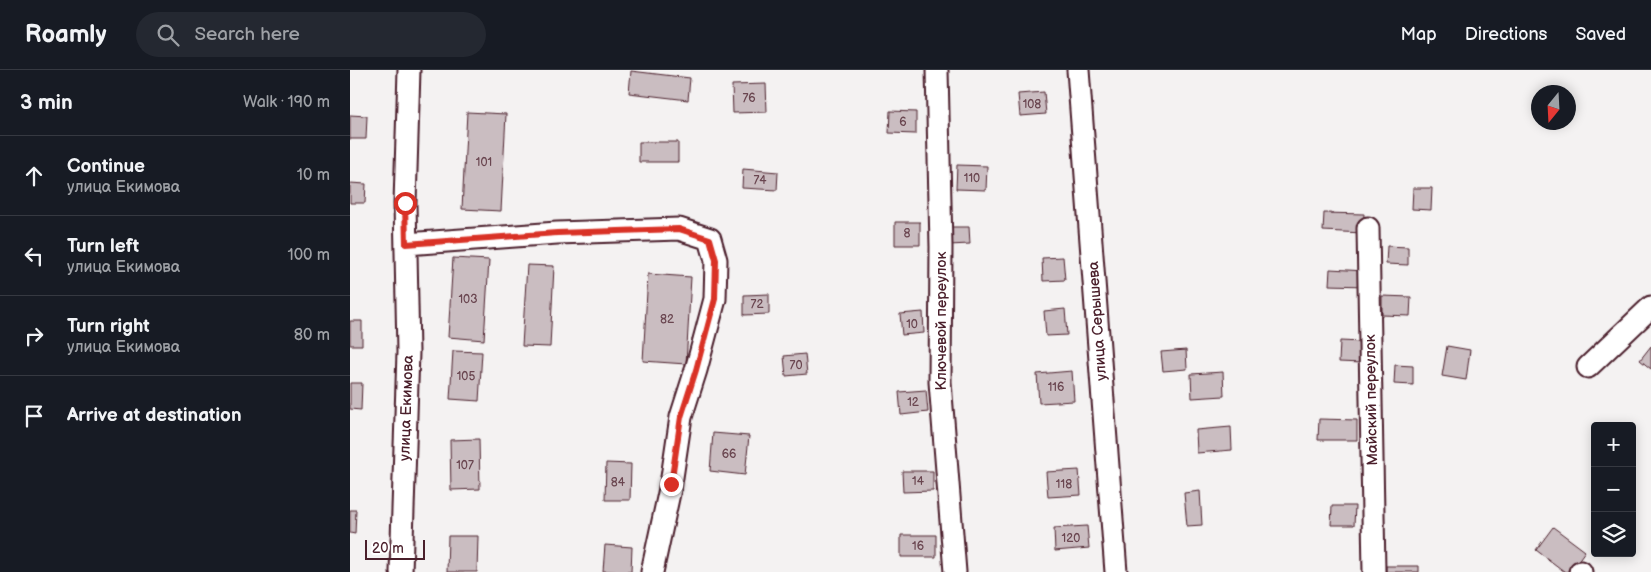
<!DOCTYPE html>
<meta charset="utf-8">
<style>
:root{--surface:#171b24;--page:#242831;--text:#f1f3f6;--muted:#9ea1a6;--line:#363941}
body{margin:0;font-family:"Balsamiq Sans",sans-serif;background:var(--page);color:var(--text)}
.controls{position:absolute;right:15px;bottom:15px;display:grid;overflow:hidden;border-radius:5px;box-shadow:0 2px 12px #0003}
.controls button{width:45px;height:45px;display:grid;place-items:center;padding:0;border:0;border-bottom:1px solid var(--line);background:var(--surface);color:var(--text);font:25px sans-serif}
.compass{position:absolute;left:1181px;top:15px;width:45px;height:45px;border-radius:50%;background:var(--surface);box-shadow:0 2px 12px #0003;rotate:198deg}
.scale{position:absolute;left:15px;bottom:12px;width:60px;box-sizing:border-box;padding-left:5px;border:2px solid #4a1f2b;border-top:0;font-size:14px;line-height:18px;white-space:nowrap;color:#4a1f2b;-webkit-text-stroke:4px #fff;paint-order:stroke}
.stop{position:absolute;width:15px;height:15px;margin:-11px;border:4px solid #d93025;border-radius:50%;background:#fff}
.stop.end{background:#d93025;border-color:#fff;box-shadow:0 1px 5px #0008}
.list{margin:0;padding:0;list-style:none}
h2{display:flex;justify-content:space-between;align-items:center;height:65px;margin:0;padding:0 20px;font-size:21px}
h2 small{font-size:16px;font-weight:400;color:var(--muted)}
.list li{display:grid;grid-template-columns:32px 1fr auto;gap:15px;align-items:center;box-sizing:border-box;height:80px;padding:0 20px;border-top:1px solid var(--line)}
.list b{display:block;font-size:19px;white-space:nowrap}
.list p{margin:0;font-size:16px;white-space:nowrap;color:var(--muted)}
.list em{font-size:16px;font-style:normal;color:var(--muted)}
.icon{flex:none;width:28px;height:28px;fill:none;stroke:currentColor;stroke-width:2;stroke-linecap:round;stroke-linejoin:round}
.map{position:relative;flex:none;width:1301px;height:502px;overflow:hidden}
header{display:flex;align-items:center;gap:30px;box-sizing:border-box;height:70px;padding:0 25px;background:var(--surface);border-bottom:1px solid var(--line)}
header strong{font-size:24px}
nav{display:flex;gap:28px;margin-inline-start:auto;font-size:18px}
.search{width:350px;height:45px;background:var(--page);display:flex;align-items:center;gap:12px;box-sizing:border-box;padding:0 18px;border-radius:28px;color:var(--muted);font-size:19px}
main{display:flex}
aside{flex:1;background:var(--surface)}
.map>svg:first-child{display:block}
</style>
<header>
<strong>Roamly</strong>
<div class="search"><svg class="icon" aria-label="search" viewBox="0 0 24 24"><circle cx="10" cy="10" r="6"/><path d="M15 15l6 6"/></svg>Search here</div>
<nav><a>Map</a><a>Directions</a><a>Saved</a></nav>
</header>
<main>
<aside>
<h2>3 min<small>Walk · 190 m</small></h2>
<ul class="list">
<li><svg class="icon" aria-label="ahead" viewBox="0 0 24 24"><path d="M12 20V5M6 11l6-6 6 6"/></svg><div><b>Continue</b><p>улица Екимова</p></div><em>10 m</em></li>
<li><svg class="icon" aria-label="left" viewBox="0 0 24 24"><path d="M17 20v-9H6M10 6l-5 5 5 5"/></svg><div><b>Turn left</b><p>улица Екимова</p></div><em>100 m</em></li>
<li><svg class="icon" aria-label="right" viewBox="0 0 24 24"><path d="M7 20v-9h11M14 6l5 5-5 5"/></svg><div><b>Turn right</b><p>улица Екимова</p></div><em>80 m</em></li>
<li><svg class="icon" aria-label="arrive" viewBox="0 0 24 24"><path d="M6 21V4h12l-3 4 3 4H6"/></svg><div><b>Arrive at destination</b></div></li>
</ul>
</aside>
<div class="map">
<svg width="1301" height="502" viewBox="0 0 1301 502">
<rect width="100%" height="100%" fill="#f4f2f2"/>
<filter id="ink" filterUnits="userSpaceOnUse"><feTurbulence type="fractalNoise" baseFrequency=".02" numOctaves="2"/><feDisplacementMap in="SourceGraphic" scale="10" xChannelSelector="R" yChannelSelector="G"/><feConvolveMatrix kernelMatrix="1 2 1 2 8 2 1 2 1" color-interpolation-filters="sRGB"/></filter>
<g filter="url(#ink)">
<path fill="#cabdc1" stroke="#4a1f2b" d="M281 1 340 8 338 30 279 23Z
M416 14 417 42 383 43 382 15Z
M694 22 696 44 670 46 668 24Z
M540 41 566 42V64L539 63Z
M117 42 156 44 151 141 112 139Z
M0 45 17 46 16 69H0Z
M289 72H328V92H289Z
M607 95 637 96 636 120 606 119Z
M393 99 428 102 427 120 392 118Z
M0 113 16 114 15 133H0Z
M1063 118H1082L1081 140 1062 139Z
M974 143 1014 144 1013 163 973 161Z
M545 152H570V175H545Z
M599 157H619L620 174 599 175Z
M1037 176 1058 177V195L1036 194Z
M713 187 715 210 693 211 692 188Z
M103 188 139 190 134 270 98 267Z
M177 195 204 196 200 277 172 276Z
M980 199 1015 201V216L979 215Z
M298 204 341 207 336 294 293 291Z
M419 224V244L394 245V225Z
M1032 226 1061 227 1060 246 1032 245Z
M715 239 717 265 696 266 694 241Z
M573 242 574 263 552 265 550 244Z
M0 251H12V275H0Z
M990 271 1012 272 1011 293 989 292Z
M1097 276 1120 280 1116 310 1092 306Z
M1301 276V299L1290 290Z
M836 280 837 299 813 301 811 282Z
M103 281 132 282 129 331 100 329Z
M455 284 457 304 436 306 434 286Z
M1045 295 1063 296V315L1044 314Z
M722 301 724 331 689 333 687 304Z
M873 302 874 326 842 328 841 304Z
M0 313H12L11 340 0 339Z
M576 320 578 342 551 345 549 322Z
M969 349 1007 350V370H968Z
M881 357 882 380 847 383 846 360Z
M363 363 399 366 395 405 360 401Z
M129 369 130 419 101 420 100 370Z
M256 393 281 394 280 430H255Z
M729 400 731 425 698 427 696 402Z
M552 401H583V421L553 422Z
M850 421 852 455 837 456 834 423Z
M982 436H1005L1004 455H981Z
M0 440H6L5 464 0 463Z
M737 456 739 478 705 481 704 458Z
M1203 457 1235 481 1220 502H1215L1186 480Z
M551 465H586V487H551Z
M98 466H128L127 502H97Z
M255 475 282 477 281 502 253 501Z
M1036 496H1069V502H1036Z"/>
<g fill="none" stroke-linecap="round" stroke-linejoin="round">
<g stroke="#4a1f2b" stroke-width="25">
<path id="minor" d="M587 0 591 177 590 312 605 502
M728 0 766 502
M1018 158 1024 502
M56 174 207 163 329 159 360 169 366 190 365 229 346 300 331 347 321 414 302 502
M1238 297 1301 237
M51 502 58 282 55 133 59 0
M1230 502H1231"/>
</g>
<use href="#minor" stroke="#fff" stroke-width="21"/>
</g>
</g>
<g fill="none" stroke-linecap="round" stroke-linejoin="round" filter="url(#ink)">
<path stroke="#d93025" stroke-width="6" d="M55 133 56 174 207 163 329 159 360 169 366 190 365 229 346 300 331 347 321 414"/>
</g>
<g text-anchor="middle" stroke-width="4" stroke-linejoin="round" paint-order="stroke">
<g font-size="12" fill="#6a4650">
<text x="399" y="32">76</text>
<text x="682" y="38">108</text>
<text x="553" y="56">6</text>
<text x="134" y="96">101</text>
<text x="622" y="112">110</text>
<text x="410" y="114">74</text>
<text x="557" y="167">8</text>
<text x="118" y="233">103</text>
<text x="407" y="238">72</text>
<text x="317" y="253">82</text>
<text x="562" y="258">10</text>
<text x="446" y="299">70</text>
<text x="116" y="310">105</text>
<text x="706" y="321">116</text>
<text x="563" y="336">12</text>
<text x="379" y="388">66</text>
<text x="115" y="399">107</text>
<text x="568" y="415">14</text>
<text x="268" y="416">84</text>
<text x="714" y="418">118</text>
<text x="721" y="472">120</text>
<text x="568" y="480">16</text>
</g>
<g font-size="15" fill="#4a1f2b" stroke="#fff">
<text transform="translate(591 251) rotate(-90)" y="5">Ключевой переулок</text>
<text transform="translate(747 251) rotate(-94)" y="5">улица Серышева</text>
<text transform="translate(1021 330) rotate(-91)" y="5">Майский переулок</text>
<text transform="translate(56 338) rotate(-88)" y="5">улица Екимова</text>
</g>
</g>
</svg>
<div class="controls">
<button>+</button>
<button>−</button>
<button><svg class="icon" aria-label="layers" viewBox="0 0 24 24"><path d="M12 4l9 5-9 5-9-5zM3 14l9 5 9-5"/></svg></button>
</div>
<svg class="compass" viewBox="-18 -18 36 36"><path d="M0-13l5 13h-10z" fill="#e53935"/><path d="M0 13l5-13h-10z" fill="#9ea1a6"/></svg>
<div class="scale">20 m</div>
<div class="stop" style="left:55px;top:133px"></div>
<div class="stop end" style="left:321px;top:414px"></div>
</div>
</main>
